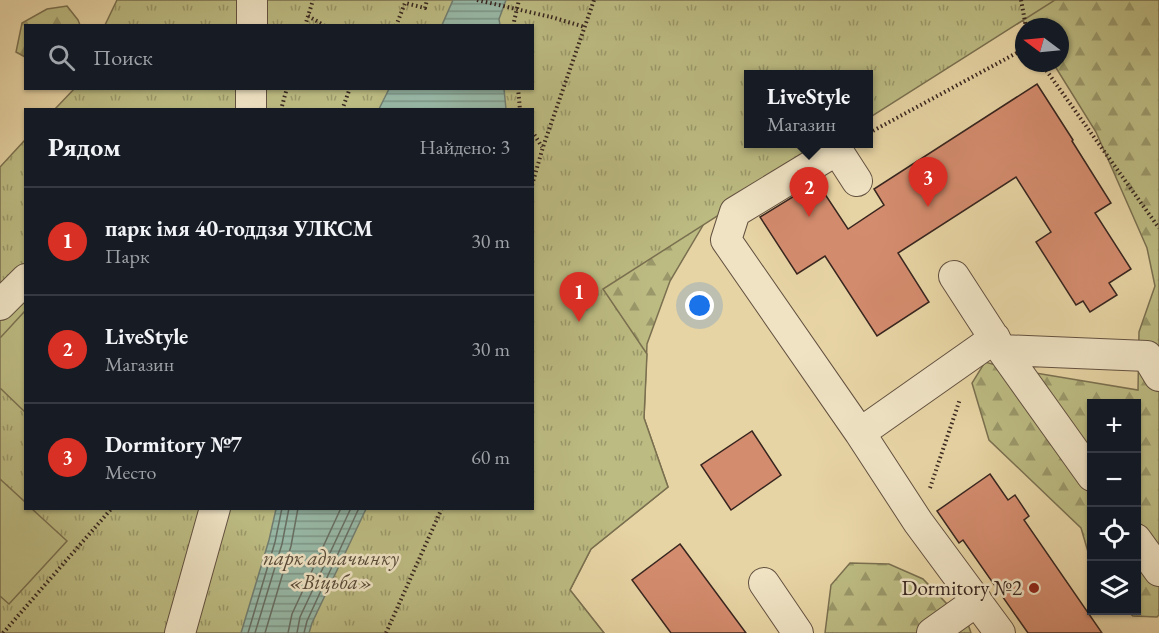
<!DOCTYPE html>
<html lang="ru">
<meta charset="utf-8">
<style>
:root{--surface:#171b24;--page:#20242c;--text:#f1f3f6;--muted:#9ea1a6;--line:#363941;--accent:#d93025}
body{margin:0;font-family:"EB Garamond",serif;background:var(--page);color:var(--text)}
.controls{position:absolute;right:18px;bottom:18px;display:grid;overflow:hidden;border-radius:0px;box-shadow:0 2px 4px #0004}
.controls button{width:54px;height:54px;display:grid;place-items:center;padding:0;border:0;border-bottom:2px solid var(--line);background:var(--surface);color:var(--text);font:30px sans-serif}
.compass{position:absolute;left:1015px;top:18px;width:54px;height:54px;border-radius:50%;background:var(--surface);box-shadow:0 2px 4px #0004;rotate:286deg}
.you{position:absolute;left:700px;top:306px;width:21px;height:21px;margin:-15px;border:4px solid #fff;border-radius:50%;background:#1a73e8;box-shadow:0 0 0 9px #1a73e833}
.badge{display:grid;place-items:center;width:39px;height:39px;border-radius:50%;background:var(--accent);color:#fff;font-size:20px;font-weight:700}
.pin{position:absolute;translate:-50% -50px;filter:drop-shadow(0 2px 3px #0008)}
.pin::after{content:'';position:absolute;top:32px;width:21px;height:18px;background:inherit;clip-path:polygon(0 0,100% 0,50% 100%)}
.popup{position:absolute;left:744px;top:70px;width:129px;height:78px;box-sizing:border-box;display:grid;place-content:center;border-radius:0px;background:var(--surface);filter:drop-shadow(0 2px 4px #0005);font-size:20px;white-space:nowrap;color:var(--muted)}
.popup b{font-size:22px;color:var(--text)}
.popup::after{content:'';position:absolute;left:50%;top:100%;margin-left:-12px;border:12px solid transparent;border-top-color:var(--surface)}
.list{margin:0;padding:0;list-style:none}
h2{display:flex;justify-content:space-between;align-items:center;height:78px;margin:0;padding:0 24px;font-size:26px}
h2 small{font-size:20px;font-weight:400;color:var(--muted)}
.list li{display:grid;grid-template-columns:39px 1fr auto;gap:18px;align-items:center;box-sizing:border-box;height:108px;padding:0 24px;border-top:2px solid var(--line)}
.list b{display:block;font-size:22px;white-space:nowrap}
.list p{margin:0;font-size:20px;white-space:nowrap;color:var(--muted)}
.list em{font-size:20px;font-style:normal;color:var(--muted)}
.icon{flex:none;width:33px;height:33px;fill:none;stroke:currentColor;stroke-width:2;stroke-linecap:round;stroke-linejoin:round}
.map{position:relative;flex:none;width:1159px;height:633px;overflow:hidden}
.search{position:absolute;background:var(--surface);box-shadow:0 2px 4px #0004;left:24px;top:24px;width:510px;height:66px;display:flex;align-items:center;gap:15px;box-sizing:border-box;padding:0 21px;border-radius:0px;color:var(--muted);font-size:22px}
.panel{position:absolute;background:var(--surface);box-shadow:0 2px 4px #0004;left:24px;top:108px;width:510px;height:402px;border-radius:0px}
.map>svg:first-child{display:block}
</style>
<div class="map">
<svg width="1159" height="633" viewBox="0 0 1159 633">
<defs>
<pattern id="forest-firs" width="22" height="20" patternUnits="userSpaceOnUse" patternTransform="scale(1.5)"><rect width="22" height="20" fill="#bcbb82"/><path d="M5 1l3.5 6h-7zM16 11l3.5 6h-7z" fill="#9a986a"/></pattern>
<pattern id="park-tufts" width="24" height="20" patternUnits="userSpaceOnUse" patternTransform="scale(1.5)"><rect width="24" height="20" fill="#bcbb82"/><path d="M3 7l-1-3M5 7V3M7 7l1-3M15 17l-1-3M17 17v-4M19 17l1-3" fill="none" stroke="#9a986a"/></pattern>
<pattern id="water-rules" width="6" height="5" patternUnits="userSpaceOnUse" patternTransform="scale(1.5)"><rect width="6" height="5" fill="#97b8a6"/><path d="M0 2.5h6" fill="none" stroke="#7c9587"/></pattern>
</defs>
<rect width="100%" height="100%" fill="#e7d4a4"/>
<filter id="stains"><feTurbulence type="fractalNoise" baseFrequency=".00333" numOctaves="4"/><feColorMatrix values="0 0 0 0 .2 0 0 0 0 .09 0 0 0 0 .02 0 0 0 .5 -.17"/></filter>
<radialGradient id="worn" r=".72"><stop offset=".6" stop-color="#630" stop-opacity="0"/><stop offset="1" stop-color="#630" stop-opacity=".3"/></radialGradient>
<path fill="url(#forest-firs)" stroke="#7a7050" stroke-width="1.5" d="M605 0H1159V615L1157 617 1133 616 1127 611 1136 610V404H1092L1091 562 1081 528 989 440 972 383 985 362 1011 369 1138 390 1139 332 1155 286 1147 248 1096 132 1053 63H1060V27H1028L1023 21 749 74V144L705 222 670 281 647 344 644 418 668 487 591 549 570 590 604 633H403L532 508Z
M67 6 78 20 80 25 26 26 25 57 16 52 22 23 47 9Z
M850 563 889 564 923 579 969 627 971 633H825L831 585Z"/>
<path fill="url(#park-tufts)" stroke="#7a7050" stroke-width="1.5" d="M117 0H1055L869 118V74H749V144H830L603 289 647 354 644 418 668 487 591 549 570 590 604 633H0V167L25 140 26 508H532V110L55 109 75 88H532V26L105 25Z"/>
<path fill="#bcbb82" stroke="#7a7050" stroke-width="1.5" d="M25 311V412L0 388V338Z
M0 479 25 502 26 508 32 509 67 541 9 604 0 596Z"/>
<path fill="url(#water-rules)" stroke="#717d70" stroke-width="1.5" d="M453 0H506L499 19 500 25H442Z
M389 89H504L506 109H379Z
M276 509H366L312 623 309 633H241L269 540Z"/>
<g fill="none" stroke-linecap="round" stroke-linejoin="round">
<path stroke="#676e62" stroke-width="1.5" d="M248 633 275 542 282 508
M255 633 282 544 289 508
M265 633 291 546 298 508
M288 633 292 614 341 508
M297 633 300 617 351 508
M304 633 307 621 359 508"/>
</g>
<path fill="#d48c6e" stroke="#37251f" stroke-width="1.5" d="M1037 84 1073 140 1072 141 1111 203 1095 213 1131 269 1109 283 1117 295 1090 312 1083 301 1076 305 1036 242 1051 232 1016 177 898 253 929 302 877 336 825 256 797 274 760 217 817 182 848 229 884 205 874 189Z
M752 431 781 475 731 510 701 465Z
M990 474 1008 500 1015 495 1029 516 1024 520 1102 633H1028L963 540 959 543 937 511Z
M680 544 746 633H671L632 580Z"/>
<g fill="none" stroke-linecap="round" stroke-linejoin="round">
<g stroke="#635140" stroke-width="32">
<path id="minor" d="M252 0V26
M251 110V88
M857 181 837 150 735 212 726 240 860 433 918 522 1000 633
M954 276 1002 350 1147 356 1159 376
M0 305 26 279
M1002 350 1092 476
M860 433 995 338
M1136 539 1159 571
M764 583 798 633
M180 633 215 508
M932 633 977 601"/>
</g>
<path stroke="#37251f" stroke-width="4" stroke-dasharray="1.5 3" stroke-linecap="butt" d="M1021 0 1026 27
M308 16 325 26
M551 17 585 27
M305 26 313 0
M396 26 405 3 425 8 427 0
M513 26 519 0
M1041 63 1159 228
M518 88 520 110
M282 106 287 88
M342 110 350 88
M532 131 542 147
M869 133 1024 49
M532 185 543 147 594 0
M930 488 960 399
M3 633 112 508
M386 633 442 508"/>
<use href="#minor" stroke="#efe3c4" stroke-width="30"/>
<path stroke="#37251f" stroke-width="4" stroke-dasharray="1.5 3" stroke-linecap="butt" d="M477 0 551 17"/>
</g>
<circle fill="#8f2418" stroke="#efe3c4" stroke-width="2" cx="1034" cy="588" r="6"/>
<g text-anchor="middle" stroke-width="5" stroke-linejoin="round" paint-order="stroke">
<g font-size="21" font-style="italic" fill="#584a38" stroke="#efe3c4">
<text x="331" y="565">парк адпачынку<tspan x="331" dy="24">«Віцьба»</tspan></text>
</g>
<g font-size="21" fill="#37251f" stroke="#efe3c4" text-anchor="end">
<text x="1022" y="595">Dormitory №2</text>
</g>
</g>
<rect width="100%" height="100%" filter="url(#stains)"/>
<rect width="100%" height="100%" fill="url(#worn)"/>
</svg>
<div class="controls">
<button>+</button>
<button>−</button>
<button><svg class="icon" aria-label="locate" viewBox="0 0 24 24"><circle cx="12" cy="12" r="6"/><path d="M12 2v4M12 18v4M2 12h4M18 12h4"/></svg></button>
<button><svg class="icon" aria-label="layers" viewBox="0 0 24 24"><path d="M12 4l9 5-9 5-9-5zM3 14l9 5 9-5"/></svg></button>
</div>
<svg class="compass" viewBox="-18 -18 36 36"><path d="M0-13l5 13h-10z" fill="#e53935"/><path d="M0 13l5-13h-10z" fill="#9ea1a6"/></svg>
<div class="you"></div>
<div class="pin badge" style="left:579px;top:322px">1</div>
<div class="pin badge" style="left:809px;top:217px">2</div>
<div class="popup"><b>LiveStyle</b>Магазин</div>
<div class="pin badge" style="left:928px;top:207px">3</div>
<div class="search"><svg class="icon" aria-label="search" viewBox="0 0 24 24"><circle cx="10" cy="10" r="6"/><path d="M15 15l6 6"/></svg>Поиск</div>
<section class="panel">
<h2>Рядом<small>Найдено: 3</small></h2>
<ul class="list">
<li><span class="badge">1</span><div><b>парк імя 40-годдзя УЛКСМ</b><p>Парк</p></div><em>30 m</em></li>
<li><span class="badge">2</span><div><b>LiveStyle</b><p>Магазин</p></div><em>30 m</em></li>
<li><span class="badge">3</span><div><b>Dormitory №7</b><p>Место</p></div><em>60 m</em></li>
</ul>
</section>
</div>
